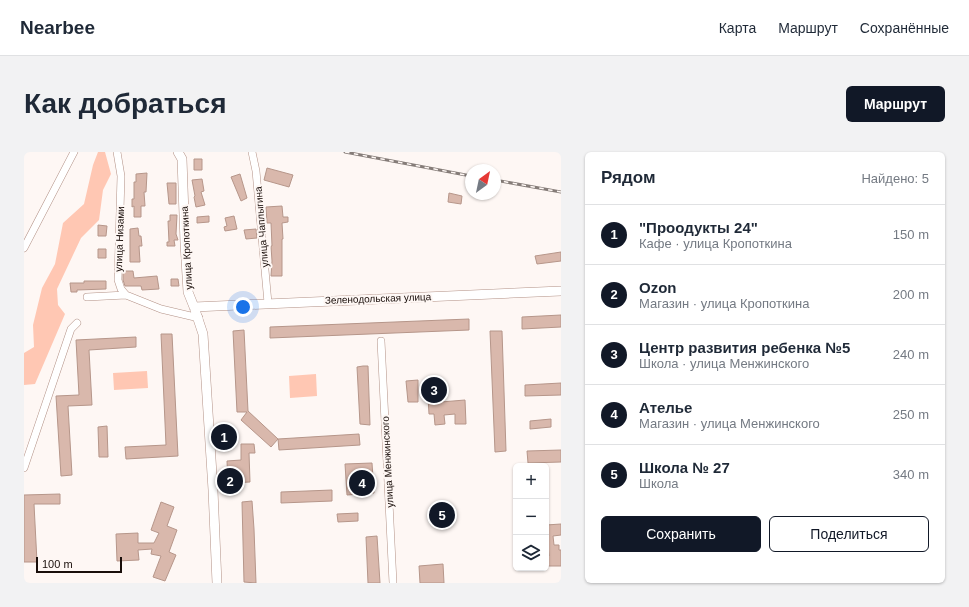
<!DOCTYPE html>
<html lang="ru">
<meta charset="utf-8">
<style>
:root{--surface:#fff;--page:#f2f2f3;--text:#1f2937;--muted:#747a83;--line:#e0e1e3;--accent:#111827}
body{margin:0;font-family:Helvetica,sans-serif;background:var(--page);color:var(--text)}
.controls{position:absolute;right:12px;bottom:12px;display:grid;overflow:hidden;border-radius:6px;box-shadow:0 1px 3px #0004}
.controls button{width:36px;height:36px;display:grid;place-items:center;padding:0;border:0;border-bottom:1px solid var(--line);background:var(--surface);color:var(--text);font:20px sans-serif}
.compass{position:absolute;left:441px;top:12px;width:36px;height:36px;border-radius:50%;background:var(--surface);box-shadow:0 1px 3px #0004;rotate:33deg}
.scale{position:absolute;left:12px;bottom:10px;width:86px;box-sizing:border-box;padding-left:4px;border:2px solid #190e0a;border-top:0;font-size:11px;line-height:14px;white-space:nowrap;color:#190e0a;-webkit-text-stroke:3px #fef7f4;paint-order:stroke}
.you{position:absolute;left:219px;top:155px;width:14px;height:14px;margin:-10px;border:3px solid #fff;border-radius:50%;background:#1a73e8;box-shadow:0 0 0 6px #1a73e833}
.badge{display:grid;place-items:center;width:26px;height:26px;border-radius:50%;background:var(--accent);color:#fff;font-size:13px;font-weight:700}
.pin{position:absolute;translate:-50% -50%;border:2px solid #fff;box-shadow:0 1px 4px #0006}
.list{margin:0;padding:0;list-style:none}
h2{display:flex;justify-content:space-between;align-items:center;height:52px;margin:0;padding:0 16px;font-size:17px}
h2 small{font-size:13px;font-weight:400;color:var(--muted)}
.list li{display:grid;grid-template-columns:26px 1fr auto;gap:12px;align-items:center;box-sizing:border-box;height:60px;padding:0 16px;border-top:1px solid var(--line)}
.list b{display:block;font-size:15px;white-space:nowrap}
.list p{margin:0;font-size:13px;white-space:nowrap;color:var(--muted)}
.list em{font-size:13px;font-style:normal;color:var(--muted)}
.actions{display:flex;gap:8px;padding:12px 16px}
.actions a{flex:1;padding:9px 0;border:1px solid var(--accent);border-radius:6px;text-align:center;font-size:14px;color:var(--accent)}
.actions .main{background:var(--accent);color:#fff}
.icon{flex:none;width:22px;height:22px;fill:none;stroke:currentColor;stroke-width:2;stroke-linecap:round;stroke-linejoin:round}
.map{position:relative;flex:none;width:537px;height:431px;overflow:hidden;border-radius:6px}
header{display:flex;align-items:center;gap:24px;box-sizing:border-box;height:56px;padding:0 20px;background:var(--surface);border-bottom:1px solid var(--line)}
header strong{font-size:19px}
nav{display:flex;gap:22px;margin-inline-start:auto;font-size:14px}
.intro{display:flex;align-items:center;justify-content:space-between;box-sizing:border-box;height:96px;padding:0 24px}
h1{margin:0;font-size:28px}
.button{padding:10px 18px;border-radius:6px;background:var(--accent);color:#fff;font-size:14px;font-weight:700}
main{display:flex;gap:24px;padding:0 24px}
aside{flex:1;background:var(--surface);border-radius:6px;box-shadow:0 1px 3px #0004}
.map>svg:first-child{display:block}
</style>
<header>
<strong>Nearbee</strong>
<nav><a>Карта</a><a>Маршрут</a><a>Сохранённые</a></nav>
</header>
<div class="intro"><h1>Как добраться</h1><a class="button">Маршрут</a></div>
<main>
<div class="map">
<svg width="537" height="431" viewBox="0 0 537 431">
<rect width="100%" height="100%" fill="#fef7f4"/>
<path fill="#ffc7b3" d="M74 0H81L87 22 79 38 75 68 57 86 33 137 34 153 41 162 11 232 0 233V201L10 195 9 173 18 136 31 112 39 71 60 52 69 13Z
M123 219 124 236 90 238 89 221Z
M292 222 293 244 266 246 265 224Z"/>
<path fill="#d9b8ac" stroke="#b6968a" d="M170 7H178V18H170Z
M243 16 269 23 265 35 240 28Z
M123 21 122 40H120L121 54H117V65H110V54L108 55V47H110V30H112V22Z
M216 22 223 46 217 49 207 25Z
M178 27 180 39 177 40 181 53 172 55 170 45 171 44 168 28Z
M143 31H152V52H145Z
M425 41 438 44 437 52 424 50Z
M258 54 259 65H264V70L258 71 259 87H258V124H247L248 109 247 94H248L247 71H243L242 55Z
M146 63H153L152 82 154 88H150L151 94H143V90H145L144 69H146Z
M185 64V70L173 71V65Z
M210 64 213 77 201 79 200 75 203 74 201 66Z
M74 73 83 74 82 84H74Z
M114 76 115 84H117L118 94H115L116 110H106V77Z
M232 77 233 86 222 87 220 78Z
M74 97H82V106H74Z
M537 100V109L513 112 511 104Z
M99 119H109L110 126 133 124 135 137 118 138 117 134H101L99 128Z
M147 127H154L155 134H147Z
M60 129H82V137L53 138V140H47L46 131H60Z
M537 163V175L498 177V165Z
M445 167V178L246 186V175Z
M220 178 224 259 254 287 335 282 336 293 255 298 254 287 247 295 217 268 223 260H213L209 179Z
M466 179H478L482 299 471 300Z
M137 182H148L154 304 102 307 101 295 142 293Z
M112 185V195L65 198 68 253 44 254 48 323 37 324 32 244 55 243 52 188Z
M339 214H344L346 273 336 272 333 215Z
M415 227 417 250 441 248 442 272H431V262L420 263 421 272 411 273 410 262H405L403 228Z
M394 228V250H384L382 229Z
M537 231V243L501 244V233Z
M527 267V275L506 277V269Z
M83 274 84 305H75L74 275Z
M205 278 206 290 196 291 195 279Z
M217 292H230L231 301H225L226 330 204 331 203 309 217 308Z
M537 298V310L504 311 503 299Z
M348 311 350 341 323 343 321 312Z
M308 338V349L257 351V340Z
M36 342V352H10L13 410H0V343Z
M228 349 230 377 232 431 220 430 218 350Z
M137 350 150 355 143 374 153 378 145 400 152 403 141 429 129 425 137 404 127 402 128 397 114 398 115 408 93 409 92 382 114 381V391H130L135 381 127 378Z
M334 361V369L314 370 313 362Z
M537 372V383L529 384 530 393H535V398H537V414H522V404H525L524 394H522V373Z
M353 384 356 431H344L342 385Z
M419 412 420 431H396L395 414Z"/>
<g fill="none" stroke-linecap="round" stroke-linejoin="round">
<g stroke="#b39287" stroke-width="8">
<path id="minor" d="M93 0 97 24 94 128 97 137 102 143 137 157 175 166
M228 0 232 19 244 151
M0 96 50 0
M63 145 102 143
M357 189 369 431
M0 316 47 177 53 171"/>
</g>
<g stroke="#b39287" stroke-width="10">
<path id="tertiary" d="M154 0 158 7 161 91 164 140 170 155 179 182 189 338 193 431
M170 155 537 139"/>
</g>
<use href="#minor" stroke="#fff" stroke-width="7"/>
<use href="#tertiary" stroke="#fff" stroke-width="9"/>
<g stroke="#857c78" stroke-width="3">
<path id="rail" d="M321 0 447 24
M471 28 537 40"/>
</g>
<use href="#rail" stroke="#fef7f4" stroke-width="1.5" stroke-dasharray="4.5" stroke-linecap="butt"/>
</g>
<g text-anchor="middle" stroke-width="4" stroke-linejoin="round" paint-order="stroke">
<g font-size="10" fill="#190e0a" stroke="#fef7f4">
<text transform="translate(237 75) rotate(-95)" y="4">улица Чаплыгина</text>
<text transform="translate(95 87) rotate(-88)" y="4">улица Низами</text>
<text transform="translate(162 96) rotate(-93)" y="4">улица Кропоткина</text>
<text transform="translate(354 146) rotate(-2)" y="4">Зеленодольская улица</text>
<text transform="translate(363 310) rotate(-93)" y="4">улица Менжинского</text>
</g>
</g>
</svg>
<div class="controls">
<button>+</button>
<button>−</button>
<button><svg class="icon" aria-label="layers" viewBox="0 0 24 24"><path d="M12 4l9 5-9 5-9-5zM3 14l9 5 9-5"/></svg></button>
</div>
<svg class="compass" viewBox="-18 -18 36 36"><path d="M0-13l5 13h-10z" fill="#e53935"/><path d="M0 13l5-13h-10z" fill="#747a83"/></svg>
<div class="scale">100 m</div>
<div class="you"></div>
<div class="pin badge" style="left:200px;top:285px">1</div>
<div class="pin badge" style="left:206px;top:329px">2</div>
<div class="pin badge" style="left:410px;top:238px">3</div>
<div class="pin badge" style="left:338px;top:331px">4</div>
<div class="pin badge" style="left:418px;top:363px">5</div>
</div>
<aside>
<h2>Рядом<small>Найдено: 5</small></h2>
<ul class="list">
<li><span class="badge">1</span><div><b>&quot;Проодукты 24&quot;</b><p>Кафе · улица Кропоткина</p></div><em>150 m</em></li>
<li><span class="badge">2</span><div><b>Ozon</b><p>Магазин · улица Кропоткина</p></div><em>200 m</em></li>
<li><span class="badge">3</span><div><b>Центр развития ребенка №5</b><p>Школа · улица Менжинского</p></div><em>240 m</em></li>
<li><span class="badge">4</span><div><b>Ателье</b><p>Магазин · улица Менжинского</p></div><em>250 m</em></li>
<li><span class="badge">5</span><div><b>Школа № 27</b><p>Школа</p></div><em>340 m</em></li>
</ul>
<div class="actions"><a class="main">Сохранить</a><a>Поделиться</a></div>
</aside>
</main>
